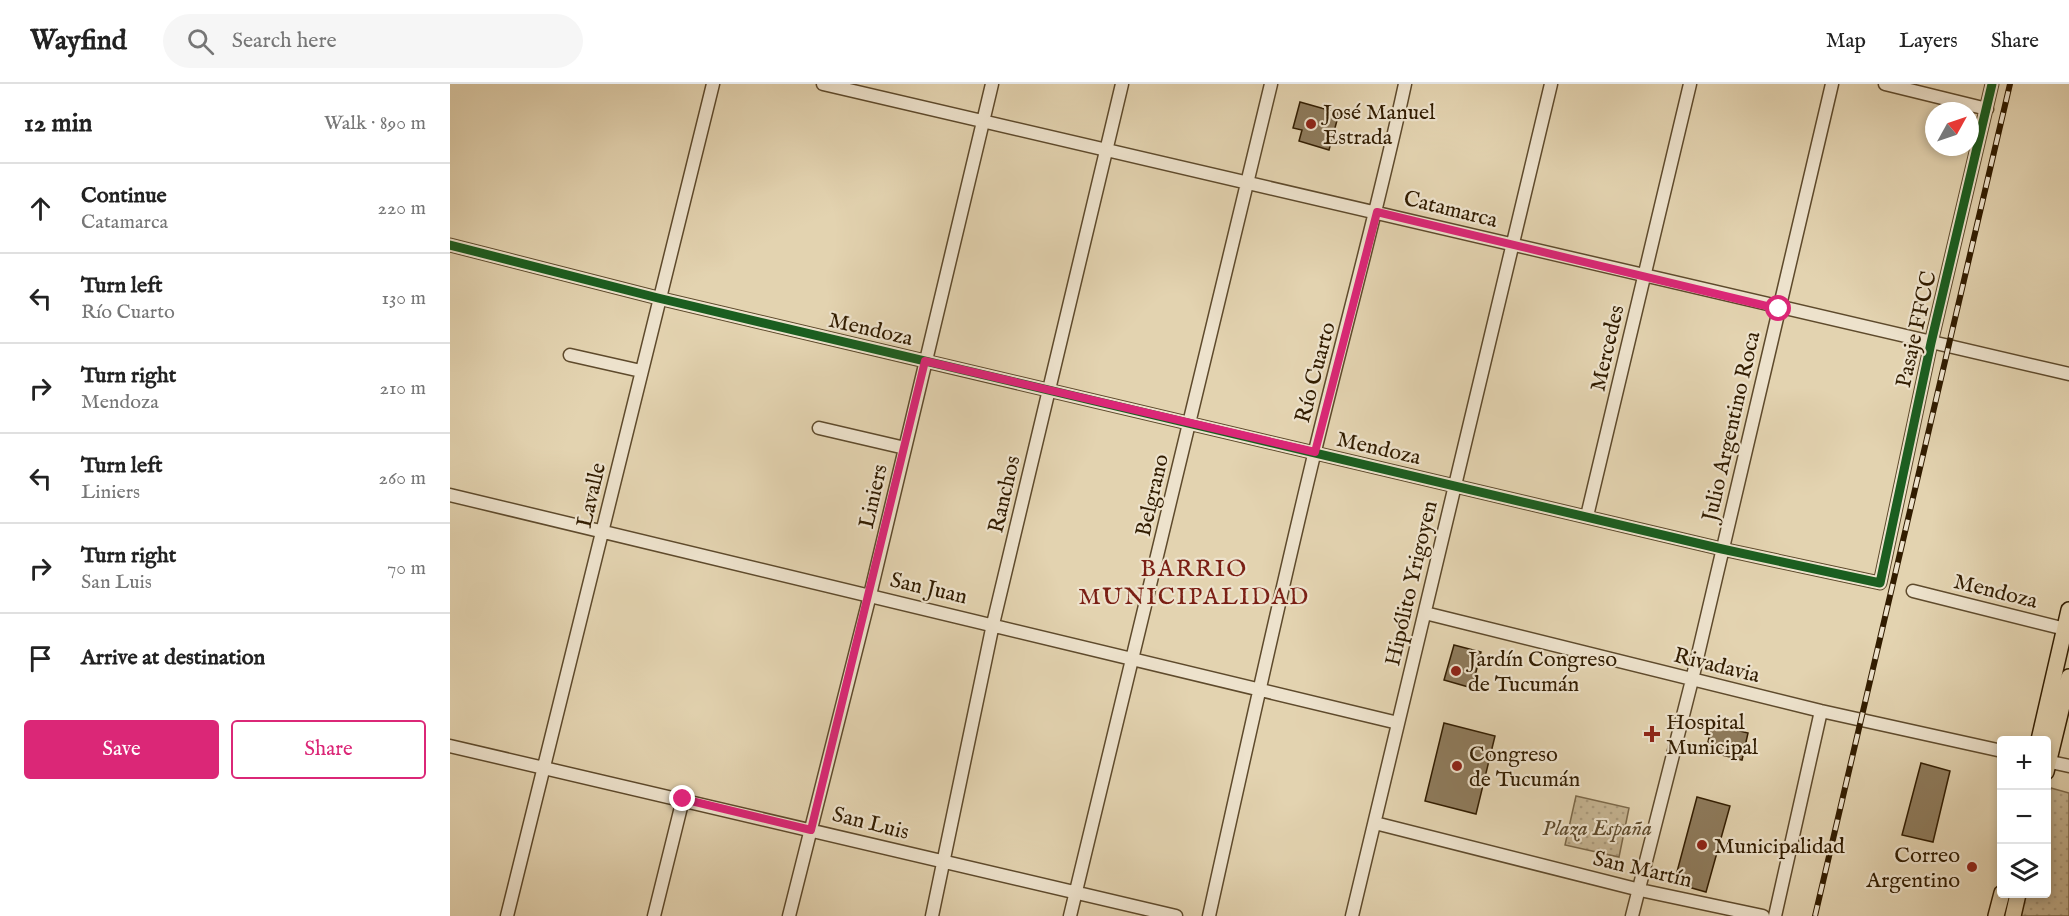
<!DOCTYPE html>
<meta charset="utf-8">
<style>
:root{--surface:#fff;--page:#f6f6f6;--text:#222;--muted:#767676;--line:#e0e0e0;--accent:#db2777}
body{margin:0;font-family:"IM FELL English",serif;background:var(--page);color:var(--text)}
.controls{position:absolute;right:18px;bottom:18px;display:grid;overflow:hidden;border-radius:6px;box-shadow:0 3px 9px #0003}
.controls button{width:54px;height:54px;display:grid;place-items:center;padding:0;border:0;border-bottom:2px solid var(--line);background:var(--surface);color:var(--text);font:30px sans-serif}
.compass{position:absolute;left:1475px;top:18px;width:54px;height:54px;border-radius:50%;background:var(--surface);box-shadow:0 3px 9px #0003;rotate:50deg}
.stop{position:absolute;width:18px;height:18px;margin:-14px;border:4px solid #db2777;border-radius:50%;background:#fff}
.stop.end{background:#db2777;border-color:#fff;box-shadow:0 2px 6px #0008}
.list{margin:0;padding:0;list-style:none}
h2{display:flex;justify-content:space-between;align-items:center;height:78px;margin:0;padding:0 24px;font-size:26px}
h2 small{font-size:20px;font-weight:400;color:var(--muted)}
.list li{display:grid;grid-template-columns:39px 1fr auto;gap:18px;align-items:center;box-sizing:border-box;height:90px;padding:0 24px;border-top:2px solid var(--line)}
.list b{display:block;font-size:22px;white-space:nowrap}
.list p{margin:0;font-size:20px;white-space:nowrap;color:var(--muted)}
.list em{font-size:20px;font-style:normal;color:var(--muted)}
.actions{display:flex;gap:12px;padding:18px 24px}
.actions a{flex:1;padding:14px 0;border:2px solid var(--accent);border-radius:6px;text-align:center;font-size:21px;color:var(--accent)}
.actions .main{background:var(--accent);color:#fff}
.icon{flex:none;width:33px;height:33px;fill:none;stroke:currentColor;stroke-width:2;stroke-linecap:round;stroke-linejoin:round}
.map{position:relative;flex:none;width:1619px;height:832px;overflow:hidden}
header{display:flex;align-items:center;gap:36px;box-sizing:border-box;height:84px;padding:0 30px;background:var(--surface);border-bottom:2px solid var(--line)}
header strong{font-size:28px}
nav{display:flex;gap:33px;margin-inline-start:auto;font-size:21px}
.search{width:420px;height:54px;background:var(--page);display:flex;align-items:center;gap:15px;box-sizing:border-box;padding:0 21px;border-radius:33px;color:var(--muted);font-size:22px}
main{display:flex}
aside{flex:1;background:var(--surface)}
.map>svg:first-child{display:block}
</style>
<header>
<strong>Wayfind</strong>
<div class="search"><svg class="icon" aria-label="search" viewBox="0 0 24 24"><circle cx="10" cy="10" r="6"/><path d="M15 15l6 6"/></svg>Search here</div>
<nav><a>Map</a><a>Layers</a><a>Share</a></nav>
</header>
<main>
<aside>
<h2>12 min<small>Walk · 890 m</small></h2>
<ul class="list">
<li><svg class="icon" aria-label="ahead" viewBox="0 0 24 24"><path d="M12 20V5M6 11l6-6 6 6"/></svg><div><b>Continue</b><p>Catamarca</p></div><em>220 m</em></li>
<li><svg class="icon" aria-label="left" viewBox="0 0 24 24"><path d="M17 20v-9H6M10 6l-5 5 5 5"/></svg><div><b>Turn left</b><p>Río Cuarto</p></div><em>130 m</em></li>
<li><svg class="icon" aria-label="right" viewBox="0 0 24 24"><path d="M7 20v-9h11M14 6l5 5-5 5"/></svg><div><b>Turn right</b><p>Mendoza</p></div><em>210 m</em></li>
<li><svg class="icon" aria-label="left" viewBox="0 0 24 24"><path d="M17 20v-9H6M10 6l-5 5 5 5"/></svg><div><b>Turn left</b><p>Liniers</p></div><em>260 m</em></li>
<li><svg class="icon" aria-label="right" viewBox="0 0 24 24"><path d="M7 20v-9h11M14 6l5 5-5 5"/></svg><div><b>Turn right</b><p>San Luis</p></div><em>70 m</em></li>
<li><svg class="icon" aria-label="arrive" viewBox="0 0 24 24"><path d="M6 21V4h12l-3 4 3 4H6"/></svg><div><b>Arrive at destination</b></div></li>
</ul>
<div class="actions"><a class="main">Save</a><a>Share</a></div>
</aside>
<div class="map">
<svg width="1619" height="832" viewBox="0 0 1619 832">
<defs>
<pattern id="green-dots" width="8" height="8" patternUnits="userSpaceOnUse" patternTransform="scale(1.5)"><rect width="8" height="8" fill="#c5b492"/><path d="M2 2h.1M6 6h.1" fill="none" stroke="#aa9a7c" stroke-width="1.8" stroke-linecap="round"/></pattern>
</defs>
<rect width="100%" height="100%" fill="#e3d3b0"/>
<filter id="stains"><feTurbulence type="fractalNoise" baseFrequency=".00333" numOctaves="4"/><feColorMatrix values="0 0 0 0 .2 0 0 0 0 .09 0 0 0 0 .02 0 0 0 .5 -.17"/></filter>
<radialGradient id="worn" r=".72"><stop offset=".6" stop-color="#630" stop-opacity="0"/><stop offset="1" stop-color="#630" stop-opacity=".3"/></radialGradient>
<path fill="url(#green-dots)" stroke="#7b6849" stroke-width="1.5" d="M1601 704 1619 709V832H1570L1576 810H1596V723Z
M1126 712 1179 724 1169 773 1115 761Z"/>
<path fill="#8e7b5c" stroke="#311c00" stroke-width="1.5" d="M850 18 889 29 879 66 849 57 852 46 843 44Z
M1004 561 1031 568 1022 604 994 596Z
M994 639 1045 652 1026 730 975 717Z
M1262 640 1298 649 1292 676 1256 667Z
M1471 679 1500 687 1483 758 1452 751Z
M1247 713 1280 722 1256 808 1224 799Z"/>
<g fill="none" stroke-linecap="round" stroke-linejoin="round">
<g stroke="#5e4a2c" stroke-width="15">
<path id="minor" d="M373 0 1619 290
M1435 0 1537 25
M0 161 208 214 1272 465 1430 499 1481 259 1542 0
M120 271 191 287
M369 344 455 364
M0 411 948 639
M1137 432 1240 0
M1463 507 1619 546
M975 529 1371 627 1552 667
M0 662 726 832
M1596 677 1619 682
M925 739 1190 806 1313 832
M57 832 263 0
M204 832 233 715
M339 832 420 511 542 0
M482 832 543 540 672 0
M620 832 821 0
M759 832C793 678 827 524 864 371 894 247 928 125 955 0
M902 832 1101 0
M1182 832 1242 596 1382 0
M1325 832 1371 627"/>
</g>
<g stroke="#311c00" stroke-width="18">
<path id="major" d="M1589 656 1619 526
M1596 688 1619 593
M1546 832 1552 809
M1563 832 1568 810"/>
</g>
<use href="#minor" stroke="#ede2cc" stroke-width="12"/>
<use href="#major" stroke="#e3d3b0" stroke-width="15"/>
<g stroke="#311c00" stroke-width="6">
<path id="rail" d="M1365 832 1560 0"/>
</g>
<use href="#rail" stroke="#ede2cc" stroke-width="4" stroke-dasharray="11" stroke-linecap="butt"/>
<g stroke="#ede2cc" stroke-width="13">
<path id="cycleway" d="M0 161 208 214 1272 465 1430 499 1481 259 1542 0"/>
</g>
<use href="#cycleway" stroke="#1b5e20" stroke-width="9"/>
</g>
<g fill="none" stroke-linecap="round" stroke-linejoin="round">
<path stroke="#db2777" stroke-width="8" d="M233 715 361 746 475 277 865 368 927 128 1329 225"/>
</g>
<g fill="#8f2418" stroke="#ede2cc" stroke-width="2">
<circle cx="861" cy="40" r="6"/>
<circle cx="1006" cy="587" r="6"/>
<path d="M1199 641h6v6h6v6h-6v6h-6v-6h-6v-6h6z"/>
<circle cx="1007" cy="682" r="6"/>
<circle cx="1252" cy="761" r="6"/>
<circle cx="1522" cy="783" r="6"/>
</g>
<g text-anchor="middle" stroke-width="4.5" stroke-linejoin="round" paint-order="stroke">
<g font-size="22" fill="#311c00" stroke="#ede2cc" text-anchor="start">
<text x="873" y="35">José Manuel<tspan x="873" dy="25">Estrada</tspan></text>
<text x="1018" y="582">Jardín Congreso<tspan x="1018" dy="25">de Tucumán</tspan></text>
<text x="1216" y="645">Hospital<tspan x="1216" dy="25">Municipal</tspan></text>
<text x="1019" y="677">Congreso<tspan x="1019" dy="25">de Tucumán</tspan></text>
<text x="1264" y="769">Municipalidad</text>
<text x="1510" y="778" text-anchor="end">Correo<tspan x="1510" dy="25">Argentino</tspan></text>
</g>
<g font-size="22" fill="#311c00" stroke="#ede2cc">
<text transform="translate(1001 124) rotate(14)" y="8">Catamarca</text>
<text transform="translate(421 244) rotate(13)" y="8">Mendoza</text>
<text transform="translate(1465 245) rotate(-77)" y="8">Pasaje FFCC</text>
<text transform="translate(1156 264) rotate(-77)" y="8">Mercedes</text>
<text transform="translate(864 288) rotate(-75)" y="8">Río Cuarto</text>
<text transform="translate(1280 342) rotate(-77)" y="8">Julio Argentino Roca</text>
<text transform="translate(929 363) rotate(13)" y="8">Mendoza</text>
<text transform="translate(553 410) rotate(-77)" y="8">Ranchos</text>
<text transform="translate(140 411) rotate(-77)" y="8">Lavalle</text>
<text transform="translate(701 411) rotate(-77)" y="8">Belgrano</text>
<text transform="translate(422 412) rotate(-77)" y="8">Liniers</text>
<text transform="translate(960 499) rotate(-77)" y="8">Hipólito Yrigoyen</text>
<text transform="translate(479 503) rotate(13)" y="8">San Juan</text>
<text transform="translate(1546 506) rotate(14)" y="8">Mendoza</text>
<text transform="translate(1267 580) rotate(14)" y="8">Rivadavia</text>
<text transform="translate(421 738) rotate(14)" y="8">San Luis</text>
<text transform="translate(1193 784) rotate(13)" y="8">San Martín</text>
</g>
<g font-size="22" font-style="italic" fill="#5d4a2c" stroke="#ede2cc">
<text x="1147" y="751">Plaza España</text>
</g>
<g font-size="24" letter-spacing="1.5" fill="#7a1f14" stroke="#ede2cc">
<text x="744" y="492">BARRIO<tspan x="744" dy="28">MUNICIPALIDAD</tspan></text>
</g>
</g>
<rect width="100%" height="100%" filter="url(#stains)"/>
<rect width="100%" height="100%" fill="url(#worn)"/>
</svg>
<div class="controls">
<button>+</button>
<button>−</button>
<button><svg class="icon" aria-label="layers" viewBox="0 0 24 24"><path d="M12 4l9 5-9 5-9-5zM3 14l9 5 9-5"/></svg></button>
</div>
<svg class="compass" viewBox="-18 -18 36 36"><path d="M0-13l5 13h-10z" fill="#e53935"/><path d="M0 13l5-13h-10z" fill="#767676"/></svg>
<div class="stop" style="left:1329px;top:225px"></div>
<div class="stop end" style="left:233px;top:715px"></div>
</div>
</main>
